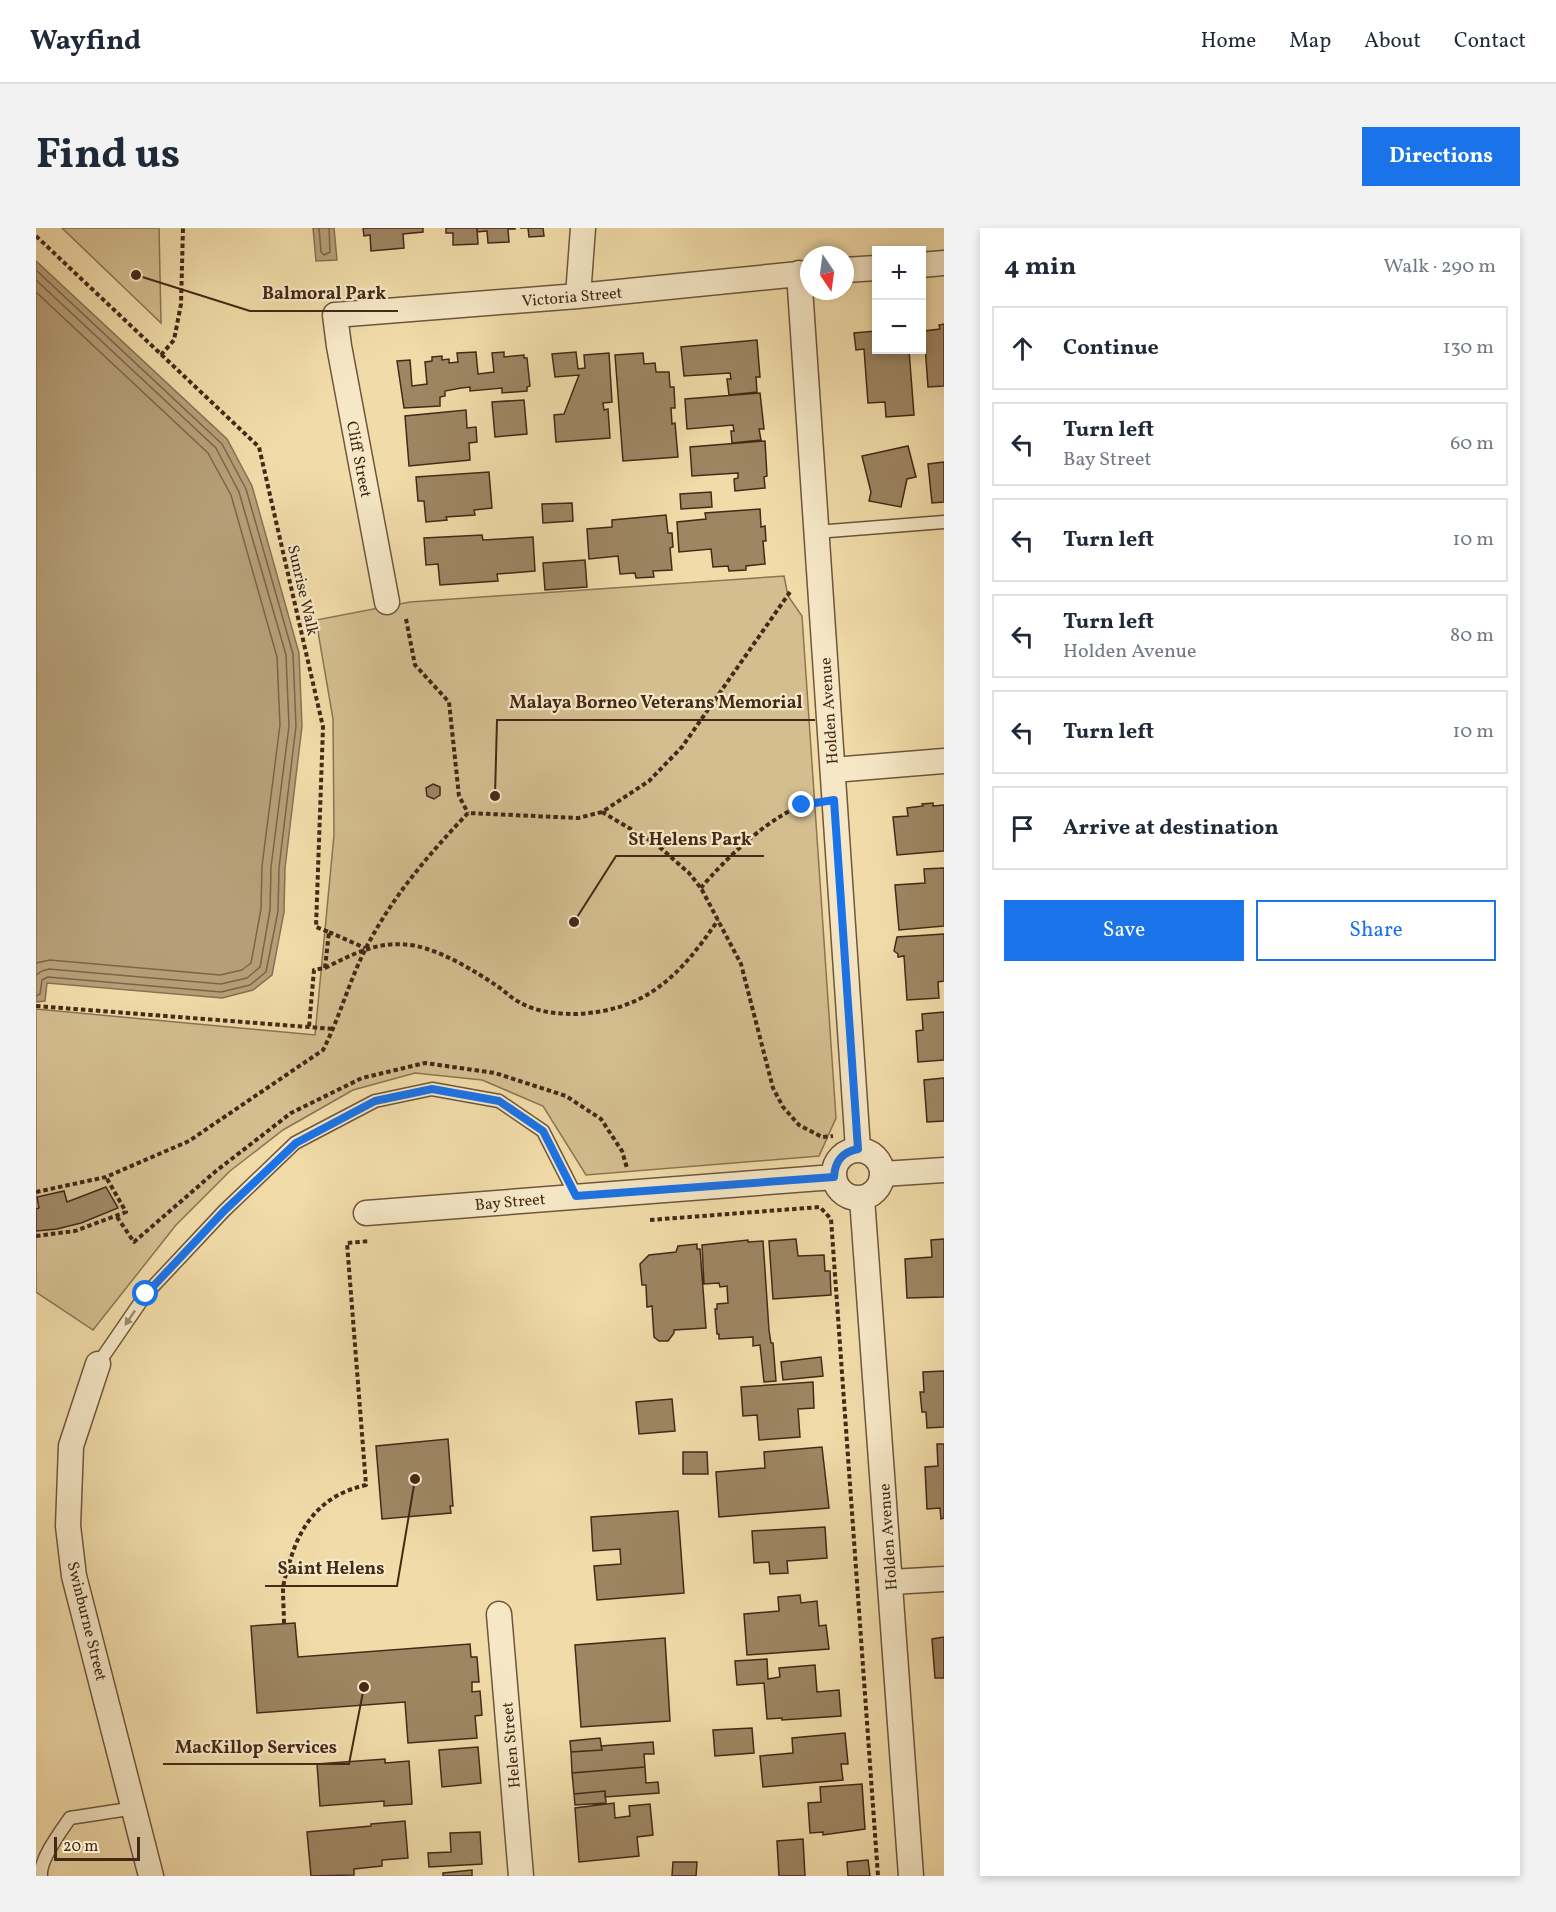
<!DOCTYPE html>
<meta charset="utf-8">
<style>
:root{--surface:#fff;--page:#f2f2f3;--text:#1f2937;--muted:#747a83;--line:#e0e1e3;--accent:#1a73e8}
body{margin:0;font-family:Vollkorn,serif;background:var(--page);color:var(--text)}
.controls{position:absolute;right:18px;top:18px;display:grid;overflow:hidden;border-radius:0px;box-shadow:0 3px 9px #0003}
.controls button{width:54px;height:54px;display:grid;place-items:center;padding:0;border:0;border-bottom:2px solid var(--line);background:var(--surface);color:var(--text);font:30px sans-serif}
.compass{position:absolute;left:764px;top:18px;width:54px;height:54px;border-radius:50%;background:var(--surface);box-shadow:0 3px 9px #0003;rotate:167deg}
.scale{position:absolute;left:18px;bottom:15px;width:86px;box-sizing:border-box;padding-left:6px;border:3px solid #442918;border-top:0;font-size:16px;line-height:21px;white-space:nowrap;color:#442918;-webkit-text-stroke:4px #f6e8c7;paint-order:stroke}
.stop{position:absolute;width:18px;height:18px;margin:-14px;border:4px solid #1a73e8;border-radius:50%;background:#fff}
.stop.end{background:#1a73e8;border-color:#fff;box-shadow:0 2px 6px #0008}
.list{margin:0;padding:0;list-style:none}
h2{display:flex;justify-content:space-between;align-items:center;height:78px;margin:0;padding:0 24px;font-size:26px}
h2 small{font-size:20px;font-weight:400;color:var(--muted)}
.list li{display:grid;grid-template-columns:39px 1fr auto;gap:18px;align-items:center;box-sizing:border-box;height:84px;margin:0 12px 12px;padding:0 12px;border:2px solid var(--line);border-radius:0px}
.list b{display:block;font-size:22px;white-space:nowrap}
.list p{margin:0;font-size:20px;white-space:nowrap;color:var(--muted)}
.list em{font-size:20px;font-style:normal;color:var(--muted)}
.actions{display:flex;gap:12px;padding:18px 24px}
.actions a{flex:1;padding:14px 0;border:2px solid var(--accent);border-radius:0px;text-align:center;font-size:21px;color:var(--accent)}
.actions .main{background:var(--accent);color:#fff}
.icon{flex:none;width:33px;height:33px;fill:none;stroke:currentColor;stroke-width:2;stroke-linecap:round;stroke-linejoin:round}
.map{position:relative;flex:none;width:908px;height:1648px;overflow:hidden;border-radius:0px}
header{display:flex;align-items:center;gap:36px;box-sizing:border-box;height:84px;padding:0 30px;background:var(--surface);border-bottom:2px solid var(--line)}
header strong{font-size:28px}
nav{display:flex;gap:33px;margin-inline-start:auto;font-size:21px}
.intro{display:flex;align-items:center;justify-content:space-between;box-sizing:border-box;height:144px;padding:0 36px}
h1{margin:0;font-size:42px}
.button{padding:15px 27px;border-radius:0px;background:var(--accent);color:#fff;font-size:21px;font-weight:700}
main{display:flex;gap:36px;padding:0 36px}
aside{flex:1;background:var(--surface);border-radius:0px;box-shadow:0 3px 9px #0003}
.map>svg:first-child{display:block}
</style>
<header>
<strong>Wayfind</strong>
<nav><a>Home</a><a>Map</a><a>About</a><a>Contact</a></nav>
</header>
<div class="intro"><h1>Find us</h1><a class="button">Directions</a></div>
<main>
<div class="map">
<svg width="908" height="1648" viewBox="0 0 908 1648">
<rect width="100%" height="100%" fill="#f1dca9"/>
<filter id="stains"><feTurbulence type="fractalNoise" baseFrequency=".00333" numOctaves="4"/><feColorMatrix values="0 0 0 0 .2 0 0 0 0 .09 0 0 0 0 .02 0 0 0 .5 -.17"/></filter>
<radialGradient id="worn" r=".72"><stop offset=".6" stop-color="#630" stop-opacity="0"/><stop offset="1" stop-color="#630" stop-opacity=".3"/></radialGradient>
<path fill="#d4be90" stroke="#8c7454" stroke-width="1.5" d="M26 0H123L125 95Z
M748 348 752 368 766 388 800 890 783 928 550 947 507 878 446 852 379 845 317 862 247 902 194 943 140 997 57 1102 0 1064V781L279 807 298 607 297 491 280 392 374 374Z"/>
<path fill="#b69f78" stroke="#887052" stroke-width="1.5" d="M277 0H298L301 32 280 33Z
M0 33 191 211 216 258 263 425 266 498 249 640 248 684 236 747 217 762 186 770 11 755 9 773 0 774Z"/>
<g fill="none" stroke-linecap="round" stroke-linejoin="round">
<path stroke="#7d6448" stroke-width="1.5" d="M283 0 285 24 288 27 294 24 293 0
M0 42 186 216 210 261 257 426 260 498 243 640 242 683 230 744 214 757 185 764 12 749 6 752 4 766 0 768
M0 52 180 220 203 264 250 427 253 498 235 639 234 682 224 739 211 750 185 756 13 741 6 743 0 747
M0 64 172 225 195 267 241 429 244 497 226 638 225 681 215 735 206 742 184 747 14 732 0 735"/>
</g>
<path fill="#9e8663" stroke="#442918" stroke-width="1.5" d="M327 0H387V4L367 6 368 20 335 23 334 7 328 8Z
M410 0H441L442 16 417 17V5H410Z
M441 0H479V1H472L473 14 452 15 451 3 441 4Z
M484 0H507L508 8 493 9 492 0Z
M908 96V158L892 159 888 103 904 101 903 97Z
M840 103V122H873L878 187 850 189 849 174 832 175 828 121 820 122 818 105Z
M721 112 724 149H720L721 164 693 167 691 151H695L694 145 648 148 645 119Z
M440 124 442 146 458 144 456 125 468 124V129L488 127V130H491L494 158 491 159V163L466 165V160L434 163V159L425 160 409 163V168L404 169V178L368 180 361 133 374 132 376 158 391 156 389 134 396 133V129L406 128V132L413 131V135L422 134 421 125Z
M540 124 542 141 549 140 548 127 573 125 576 174 567 175 568 182 572 181 574 210 520 214 518 187 528 186 543 147 519 149 516 126Z
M607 125 608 136 619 135 620 144H633L634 159H638L639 180H635L636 196 639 195 642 229 587 233 579 127Z
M724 165 728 201H723L725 212 696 215 695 203H698L697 197 651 201 649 171Z
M488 172 491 206 459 209 456 174Z
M430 182 431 200 440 199 441 214 433 215 434 232 373 238 369 188Z
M729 213 731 248 728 249 729 260 699 263 698 251 702 250V245L656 248 654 219Z
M872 218 880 249 871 251 865 279 833 273 835 264 826 228Z
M908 234V274L896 275 892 236Z
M453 244 456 280 438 282 439 287 410 289 411 292 390 294 388 273H382L380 249Z
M675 264 676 279 645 281 644 266Z
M536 275 537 293 507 295 506 276Z
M724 281 725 299 729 298 730 313H727L729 336 710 338V342L693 343 692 338 677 339 675 321 643 324 641 294 670 291 669 285Z
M630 287 632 305H636L637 319 634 320 636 342 617 343 618 349 600 350 599 345 584 346 582 328 553 331 551 301 576 299V292Z
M446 307 447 312 497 309 499 343 461 346 462 353 404 357 402 336 390 337 388 310Z
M549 332 551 359 509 362 507 335Z
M397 556 404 559V567L398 571 391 568 390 560Z
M897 575V578L908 577V623L861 627 857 589 872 588 871 580 887 578 886 576Z
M908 640V698L863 702 859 657 889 655 888 641Z
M908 706V753L902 754 903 770 871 772 868 728 862 729V726L858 723 861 709Z
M908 784V832L882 834 880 803 887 802 886 786Z
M908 850V893L891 894 888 852Z
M70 959 82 980 45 995 21 1001 0 1003V981L3 980 1 969 28 963 31 974Z
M760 1011 762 1028 788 1027 789 1043H794L795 1067 737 1071 733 1013Z
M908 1011V1069L871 1070 869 1031 896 1029 895 1012Z
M712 1012V1014L727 1013 733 1102 735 1115H737L740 1153 728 1154 724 1117 717 1118V1109L683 1111V1106H681L679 1081H681V1076L692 1075 691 1058 684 1059 683 1055 668 1056 666 1017Z
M661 1016V1021H664L670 1100 638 1102V1105L632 1113H623L618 1109 616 1078 611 1079 610 1057H606L604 1036 613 1027 640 1024 642 1018Z
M785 1129 787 1148 747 1152 745 1134Z
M908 1143V1199L891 1200 890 1184H886L884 1164H888L887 1144Z
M777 1154 778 1180 762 1181 764 1209 723 1212 721 1187 707 1188 705 1159Z
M636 1171 639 1203 603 1206 600 1174Z
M412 1211 417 1278H414L415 1285 346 1291 340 1218Z
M901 1216H908V1290L905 1291 904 1280 891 1281 889 1239 902 1238Z
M786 1219 793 1280 683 1289 680 1244 729 1240 728 1224Z
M647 1224H671L672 1246H647Z
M642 1283 648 1365 561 1372 558 1338 585 1336 584 1321 557 1323 555 1289Z
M789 1299 791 1330 751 1333 752 1345 734 1346 733 1334 718 1335 716 1303Z
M764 1367 765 1375 781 1373 783 1398 790 1397 793 1421 711 1427 708 1386 743 1383 742 1369Z
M259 1395 262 1429 434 1416 435 1429H441L443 1454H436V1464L444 1463 446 1487 439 1488 441 1510 372 1515 369 1474 221 1485 215 1398Z
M908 1409V1450H899L896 1411Z
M629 1410 634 1493 545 1499 539 1417Z
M731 1431 732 1451 744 1449 743 1440 779 1437 781 1464 803 1462 805 1488 746 1492V1490L731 1491 728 1455 701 1457 699 1433Z
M716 1500 718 1525 679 1528 677 1502Z
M809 1505 812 1536H805L807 1552 727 1559 724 1528 757 1525 756 1510Z
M564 1510 566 1522 535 1524 534 1513Z
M617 1514 618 1526H608L609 1539 536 1545 535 1524 566 1522 565 1518Z
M442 1519 445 1555 406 1559 403 1522Z
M349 1531V1535L373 1533 376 1576 348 1578V1573L284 1578 281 1536Z
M609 1539 610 1555 622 1554 623 1565 569 1569V1563L538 1566 536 1545Z
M826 1556 829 1601 787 1607V1604L774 1605 772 1575 785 1574 784 1559Z
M569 1563 570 1575 539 1577 538 1566Z
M578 1575 579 1590 594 1588 593 1578 614 1576 617 1607 601 1609 603 1628 543 1634 539 1580Z
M369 1593 372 1630 346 1632V1638L318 1641V1647L275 1648 271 1604 335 1598V1596Z
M444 1604 446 1636 393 1639 392 1625 415 1624 414 1605Z
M767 1611 769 1648H743L741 1613Z
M832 1632 834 1648H812L811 1634Z
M637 1634H661L660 1648H636Z
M436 1642V1648H407V1645Z"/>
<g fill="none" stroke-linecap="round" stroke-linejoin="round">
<g stroke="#6f563c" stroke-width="15">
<path id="service" d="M780 304 908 294
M62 1136 110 1066 188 983 259 915 339 873 396 861 463 873 507 903 540 968
M5 1648C3 1632 25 1603 34 1590L99 1580"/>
</g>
<g stroke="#6f563c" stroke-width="27">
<path id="minor" d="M885 37 908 35
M809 42 840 40
M763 45 822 921
M542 68 547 0
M351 374 303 118 299 87 542 68 773 45
M797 542 908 533
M798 946a24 24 0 1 1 48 0a24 24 0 1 1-48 0Z
M847 946 908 942
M826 970 875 1648
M330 985 798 949
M62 1136 35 1218 32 1298 38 1348 115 1648
M855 1354 908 1351
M463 1386 485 1648"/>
</g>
<path stroke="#442918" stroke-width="4" stroke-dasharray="4.5 3" stroke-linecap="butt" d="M0 8 223 219 287 499 280 699 293 704 289 740 278 742 273 799
M125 127 138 112 145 76 147 0
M370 391 379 437 413 474 423 568 432 585
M566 584 620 616 653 645 665 660 705 736 737 860 747 879 763 897 786 909 797 908
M665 660C686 634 740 581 774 576
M293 704 329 720
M289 740C319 725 345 711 380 718 406 723 439 743 461 758 469 763 475 770 483 774 500 784 521 786 540 786 610 783 644 748 682 692
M0 778 298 801
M0 964 70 949 153 913 287 822C304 789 313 753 330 720 356 669 393 626 432 585L542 590 566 584 613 553 646 519 754 364
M81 989 98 1014 180 943 255 885 326 850 389 835 459 845 530 868 565 891 586 923 591 940
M614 992 784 979 795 991 842 1648
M0 1008 39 1003 90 984 70 949
M248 1395C248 1385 247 1373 247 1363 247 1355 250 1347 252 1340 263 1297 285 1267 330 1257L311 1015 334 1013"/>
<use href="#service" stroke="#f6e8c7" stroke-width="12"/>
<use href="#minor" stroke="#f6e8c7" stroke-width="24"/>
</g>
<defs><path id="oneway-solid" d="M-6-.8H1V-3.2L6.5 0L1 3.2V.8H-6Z" transform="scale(1.5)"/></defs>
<use fill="#9d8870" href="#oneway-solid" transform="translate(94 1090) rotate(124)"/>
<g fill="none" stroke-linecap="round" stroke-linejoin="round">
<path stroke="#1a73e8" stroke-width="8" d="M110 1066 188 983 260 915 339 873 396 861 463 873 507 903 540 968 798 949C799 933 806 924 822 921L798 572 766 577"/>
</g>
<g text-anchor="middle" stroke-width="4.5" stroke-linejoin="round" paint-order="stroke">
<g font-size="16" fill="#442918" stroke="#f6e8c7">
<text transform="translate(536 68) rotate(-5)" y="6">Victoria Street</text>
<text transform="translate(324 231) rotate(79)" y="6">Cliff Street</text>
<text transform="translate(268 362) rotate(77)" y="6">Sunrise Walk</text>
<text transform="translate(792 483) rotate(-94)" y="6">Holden Avenue</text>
<text transform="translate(474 973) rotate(-5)" y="6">Bay Street</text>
<text transform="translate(851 1309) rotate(-94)" y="6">Holden Avenue</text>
<text transform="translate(52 1393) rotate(76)" y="6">Swinburne Street</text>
<text transform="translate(474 1517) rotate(-95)" y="6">Helen Street</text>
</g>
</g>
<path fill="none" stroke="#442918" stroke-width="2" d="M100 47L214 83H362M459 568L461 492H779M538 694L580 628H728M379 1251L361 1358H229M328 1459L313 1536H127"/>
<g fill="#442918" stroke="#f6e8c7" stroke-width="2">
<circle cx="100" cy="47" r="6"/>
<circle cx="459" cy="568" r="6"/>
<circle cx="538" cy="694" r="6"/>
<circle cx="379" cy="1251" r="6"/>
<circle cx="328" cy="1459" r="6"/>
</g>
<g font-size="18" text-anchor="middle" font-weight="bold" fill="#442918" stroke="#f6e8c7" stroke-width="4.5" stroke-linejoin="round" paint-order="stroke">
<text x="288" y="71">Balmoral Park</text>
<text x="620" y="480">Malaya Borneo Veterans Memorial</text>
<text x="654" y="617">St Helens Park</text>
<text x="295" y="1346">Saint Helens</text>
<text x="220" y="1525">MacKillop Services</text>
</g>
<rect width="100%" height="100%" filter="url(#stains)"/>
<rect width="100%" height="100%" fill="url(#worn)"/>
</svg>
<div class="controls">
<button>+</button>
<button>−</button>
</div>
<svg class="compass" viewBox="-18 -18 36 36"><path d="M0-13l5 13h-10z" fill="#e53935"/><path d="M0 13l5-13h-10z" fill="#747a83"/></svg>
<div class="scale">20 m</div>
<div class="stop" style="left:110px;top:1066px"></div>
<div class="stop end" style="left:766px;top:577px"></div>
</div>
<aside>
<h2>4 min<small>Walk · 290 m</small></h2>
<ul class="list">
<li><svg class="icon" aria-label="ahead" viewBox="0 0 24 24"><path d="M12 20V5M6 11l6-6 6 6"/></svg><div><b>Continue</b></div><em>130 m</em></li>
<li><svg class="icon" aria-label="left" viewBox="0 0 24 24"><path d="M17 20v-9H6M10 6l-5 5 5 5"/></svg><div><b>Turn left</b><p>Bay Street</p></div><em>60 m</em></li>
<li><svg class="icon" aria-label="left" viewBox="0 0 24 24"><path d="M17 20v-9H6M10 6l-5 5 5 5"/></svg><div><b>Turn left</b></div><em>10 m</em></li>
<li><svg class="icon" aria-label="left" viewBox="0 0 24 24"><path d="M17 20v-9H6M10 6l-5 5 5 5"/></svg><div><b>Turn left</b><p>Holden Avenue</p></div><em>80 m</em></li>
<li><svg class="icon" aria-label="left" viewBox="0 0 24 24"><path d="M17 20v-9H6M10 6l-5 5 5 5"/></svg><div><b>Turn left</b></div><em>10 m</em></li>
<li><svg class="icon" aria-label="arrive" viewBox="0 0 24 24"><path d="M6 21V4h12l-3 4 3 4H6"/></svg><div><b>Arrive at destination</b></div></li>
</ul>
<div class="actions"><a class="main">Save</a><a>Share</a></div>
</aside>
</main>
